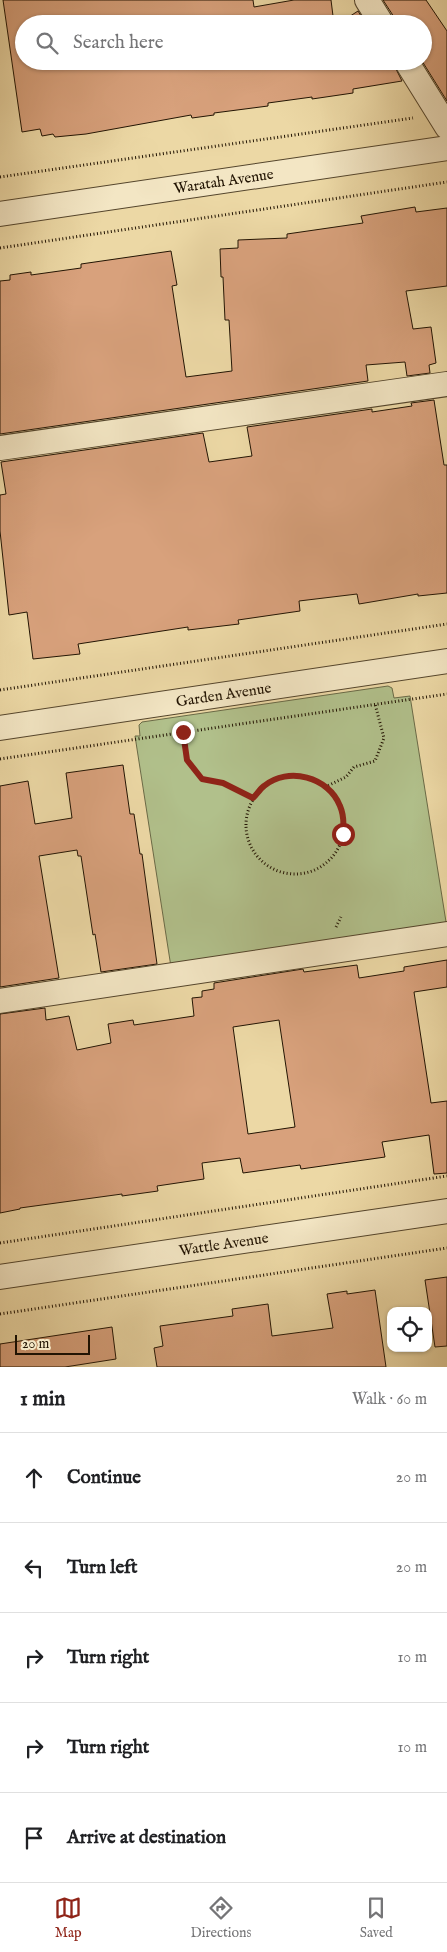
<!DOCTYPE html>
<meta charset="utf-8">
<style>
:root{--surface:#fff;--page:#f2f2f2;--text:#202124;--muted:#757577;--line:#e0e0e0;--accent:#8f2418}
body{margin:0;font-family:"IM FELL English",serif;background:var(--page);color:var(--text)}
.controls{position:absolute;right:15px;bottom:15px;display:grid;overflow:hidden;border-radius:10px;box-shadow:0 1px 4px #0004}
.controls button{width:45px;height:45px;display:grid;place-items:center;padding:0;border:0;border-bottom:1px solid var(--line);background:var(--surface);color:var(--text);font:25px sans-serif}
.scale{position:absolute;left:15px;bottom:12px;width:75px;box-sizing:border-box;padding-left:5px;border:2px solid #221403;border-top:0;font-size:14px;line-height:18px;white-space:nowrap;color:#221403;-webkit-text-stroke:4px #f3e6c4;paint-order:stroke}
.stop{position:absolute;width:15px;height:15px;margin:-11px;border:4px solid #8f2418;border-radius:50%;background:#fff}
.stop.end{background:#8f2418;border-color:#fff;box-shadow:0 1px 5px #0008}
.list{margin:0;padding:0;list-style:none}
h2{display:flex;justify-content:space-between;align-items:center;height:65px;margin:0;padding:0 20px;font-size:21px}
h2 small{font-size:16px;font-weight:400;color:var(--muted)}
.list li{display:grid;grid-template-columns:32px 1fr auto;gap:15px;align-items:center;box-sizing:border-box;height:90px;padding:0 20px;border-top:1px solid var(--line)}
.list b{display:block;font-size:19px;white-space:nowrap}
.list em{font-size:16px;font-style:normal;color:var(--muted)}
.icon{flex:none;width:28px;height:28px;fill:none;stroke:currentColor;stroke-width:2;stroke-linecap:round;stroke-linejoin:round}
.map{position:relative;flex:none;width:447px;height:1367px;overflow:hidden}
.search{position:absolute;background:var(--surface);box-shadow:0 1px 4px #0004;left:15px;right:15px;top:15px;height:55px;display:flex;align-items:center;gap:12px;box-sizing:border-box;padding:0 18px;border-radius:28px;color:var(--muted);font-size:19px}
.sheet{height:515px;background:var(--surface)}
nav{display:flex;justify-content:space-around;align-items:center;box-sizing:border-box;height:70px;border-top:1px solid var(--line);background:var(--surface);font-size:14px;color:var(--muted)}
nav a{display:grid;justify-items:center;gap:2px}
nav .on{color:var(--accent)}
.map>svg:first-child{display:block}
</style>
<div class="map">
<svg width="447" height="1367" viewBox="0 0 447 1367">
<rect width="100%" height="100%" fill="#ecd8a5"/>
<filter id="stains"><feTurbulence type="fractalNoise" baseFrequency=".004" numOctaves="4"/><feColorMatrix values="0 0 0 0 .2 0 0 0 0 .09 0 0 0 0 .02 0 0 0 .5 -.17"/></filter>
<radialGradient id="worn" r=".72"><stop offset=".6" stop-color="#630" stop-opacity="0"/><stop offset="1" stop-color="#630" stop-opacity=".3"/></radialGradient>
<path fill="#b1c08b" stroke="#6a6a47" d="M388 686 392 688 394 698 410 696 447 928 171 967 135 736H140L139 725 142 722Z"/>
<path fill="#d8a17c" stroke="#221403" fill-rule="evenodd" d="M3 0H253L254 7 294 0H331L334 24H24V61H392L402 81 353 89V93L312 99V97L268 103V106L214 113V115L192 118 191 115 86 134 55 137 53 134 42 136 40 129 22 132Z
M383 0H426L447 31V101L422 61 423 24H396L394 17Z
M358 11 366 24H338Z
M415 207 416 212 447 208V286L406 291 413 329 431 327 436 363 429 365 430 373 407 376 405 362 366 365 368 381 0 434V281L10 280V275L31 272V275L81 268V264L171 251 177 285 172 286 186 377 232 371 229 320H225L223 277H221L220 249 238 248V240L287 238V234L363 223 361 216Z
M434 400 444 465H447V593L418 596V594L359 604 357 594 299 601 300 611 238 620 239 624 188 630V627L78 644 80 654 33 659 27 612 9 615 0 531V495L6 494 1 462 203 433 209 462 252 456 247 427 372 409V412L412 406 411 403Z
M123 765 130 814H134L140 854H142L157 964 101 972 95 934 93 935 81 856H78L77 850 39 856 59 978 0 987V786L28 781 35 824 72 818 66 773Z
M447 960V987L414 992 431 1103 447 1101V1173L434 1174 429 1135 382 1142 385 1157 301 1169 300 1165 243 1173 240 1158 202 1163 204 1179 157 1186 158 1191 122 1196V1194L20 1208V1209L0 1213V1014L45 1008 46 1020 69 1016 77 1050 111 1043 108 1024 133 1020 134 1025 194 1016 192 998 202 997V991L214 989V983L303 969 304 972 357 965 359 978 404 971V967ZM279 1020 295 1127 248 1134 233 1027Z
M447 1277V1346L435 1347 425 1280Z
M375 1290 386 1367H157L154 1348 163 1346 160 1326 233 1316 232 1309 268 1304 272 1336 333 1328 327 1294 347 1291V1294Z
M112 1327 116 1359 65 1367H0V1344Z"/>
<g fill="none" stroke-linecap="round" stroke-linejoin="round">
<g stroke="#54452c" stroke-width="26">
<g id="minor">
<path d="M367 0 382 24"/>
<path d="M406 61 447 127"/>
<path id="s1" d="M0 214 447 148"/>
<path d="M0 448 447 384"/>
<path id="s2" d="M0 728 447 661"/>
<path d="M0 1001 447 934"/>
<path id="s3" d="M0 1277 447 1211"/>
</g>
</g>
<path stroke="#221403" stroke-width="3" stroke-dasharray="1 2.5" stroke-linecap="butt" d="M0 177 413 118
M0 248 447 182
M0 690 447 624
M183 732 187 760 202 779 223 783 253 798
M0 759 447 694
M246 825a49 49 0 1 1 98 0a49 49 0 1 1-98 0Z
M325 787 346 777 354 767 375 761 384 738 375 704
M336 927 341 917
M0 1243 447 1176
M0 1314 447 1248"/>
<use href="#minor" stroke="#f3e6c4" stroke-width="24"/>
</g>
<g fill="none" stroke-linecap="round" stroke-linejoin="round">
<path stroke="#8f2418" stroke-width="6" d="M183 732 187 760 202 779 223 783 253 798C257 794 260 789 264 786 288 766 329 777 340 806 344 815 344 824 343 834"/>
</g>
<g text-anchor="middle" stroke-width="5" stroke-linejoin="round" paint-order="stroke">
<g font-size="15" fill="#221403" stroke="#f3e6c4">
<text dy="5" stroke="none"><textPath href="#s1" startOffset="226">Waratah Avenue</textPath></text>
<text dy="5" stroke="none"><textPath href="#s2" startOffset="226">Garden Avenue</textPath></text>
<text dy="5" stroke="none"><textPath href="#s3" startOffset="226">Wattle Avenue</textPath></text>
</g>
</g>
<rect width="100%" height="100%" filter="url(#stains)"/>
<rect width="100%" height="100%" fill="url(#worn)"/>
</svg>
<div class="controls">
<button><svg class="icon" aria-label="locate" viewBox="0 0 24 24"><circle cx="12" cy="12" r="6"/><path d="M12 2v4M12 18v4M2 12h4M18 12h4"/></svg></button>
</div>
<div class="scale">20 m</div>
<div class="stop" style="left:343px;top:834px"></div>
<div class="stop end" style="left:183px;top:732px"></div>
<div class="search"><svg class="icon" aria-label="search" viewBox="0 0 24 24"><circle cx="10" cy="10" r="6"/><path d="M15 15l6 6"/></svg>Search here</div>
</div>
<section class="sheet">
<h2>1 min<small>Walk · 60 m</small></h2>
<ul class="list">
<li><svg class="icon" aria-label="ahead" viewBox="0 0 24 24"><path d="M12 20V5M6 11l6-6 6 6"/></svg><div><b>Continue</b></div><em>20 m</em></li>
<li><svg class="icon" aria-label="left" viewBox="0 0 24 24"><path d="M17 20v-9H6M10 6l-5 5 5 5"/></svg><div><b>Turn left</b></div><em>20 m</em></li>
<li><svg class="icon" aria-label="right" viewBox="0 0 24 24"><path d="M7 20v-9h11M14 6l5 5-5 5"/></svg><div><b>Turn right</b></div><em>10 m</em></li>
<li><svg class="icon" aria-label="right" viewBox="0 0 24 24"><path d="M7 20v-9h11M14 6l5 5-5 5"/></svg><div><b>Turn right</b></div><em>10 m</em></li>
<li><svg class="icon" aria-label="arrive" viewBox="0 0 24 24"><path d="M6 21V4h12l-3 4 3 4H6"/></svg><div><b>Arrive at destination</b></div></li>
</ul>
</section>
<nav>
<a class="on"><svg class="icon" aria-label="map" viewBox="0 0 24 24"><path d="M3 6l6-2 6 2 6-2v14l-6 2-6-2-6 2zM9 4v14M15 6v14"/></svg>Map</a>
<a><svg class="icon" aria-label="directions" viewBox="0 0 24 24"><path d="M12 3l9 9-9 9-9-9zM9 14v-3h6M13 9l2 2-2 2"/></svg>Directions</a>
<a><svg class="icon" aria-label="saved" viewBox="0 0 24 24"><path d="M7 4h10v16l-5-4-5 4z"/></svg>Saved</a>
</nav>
